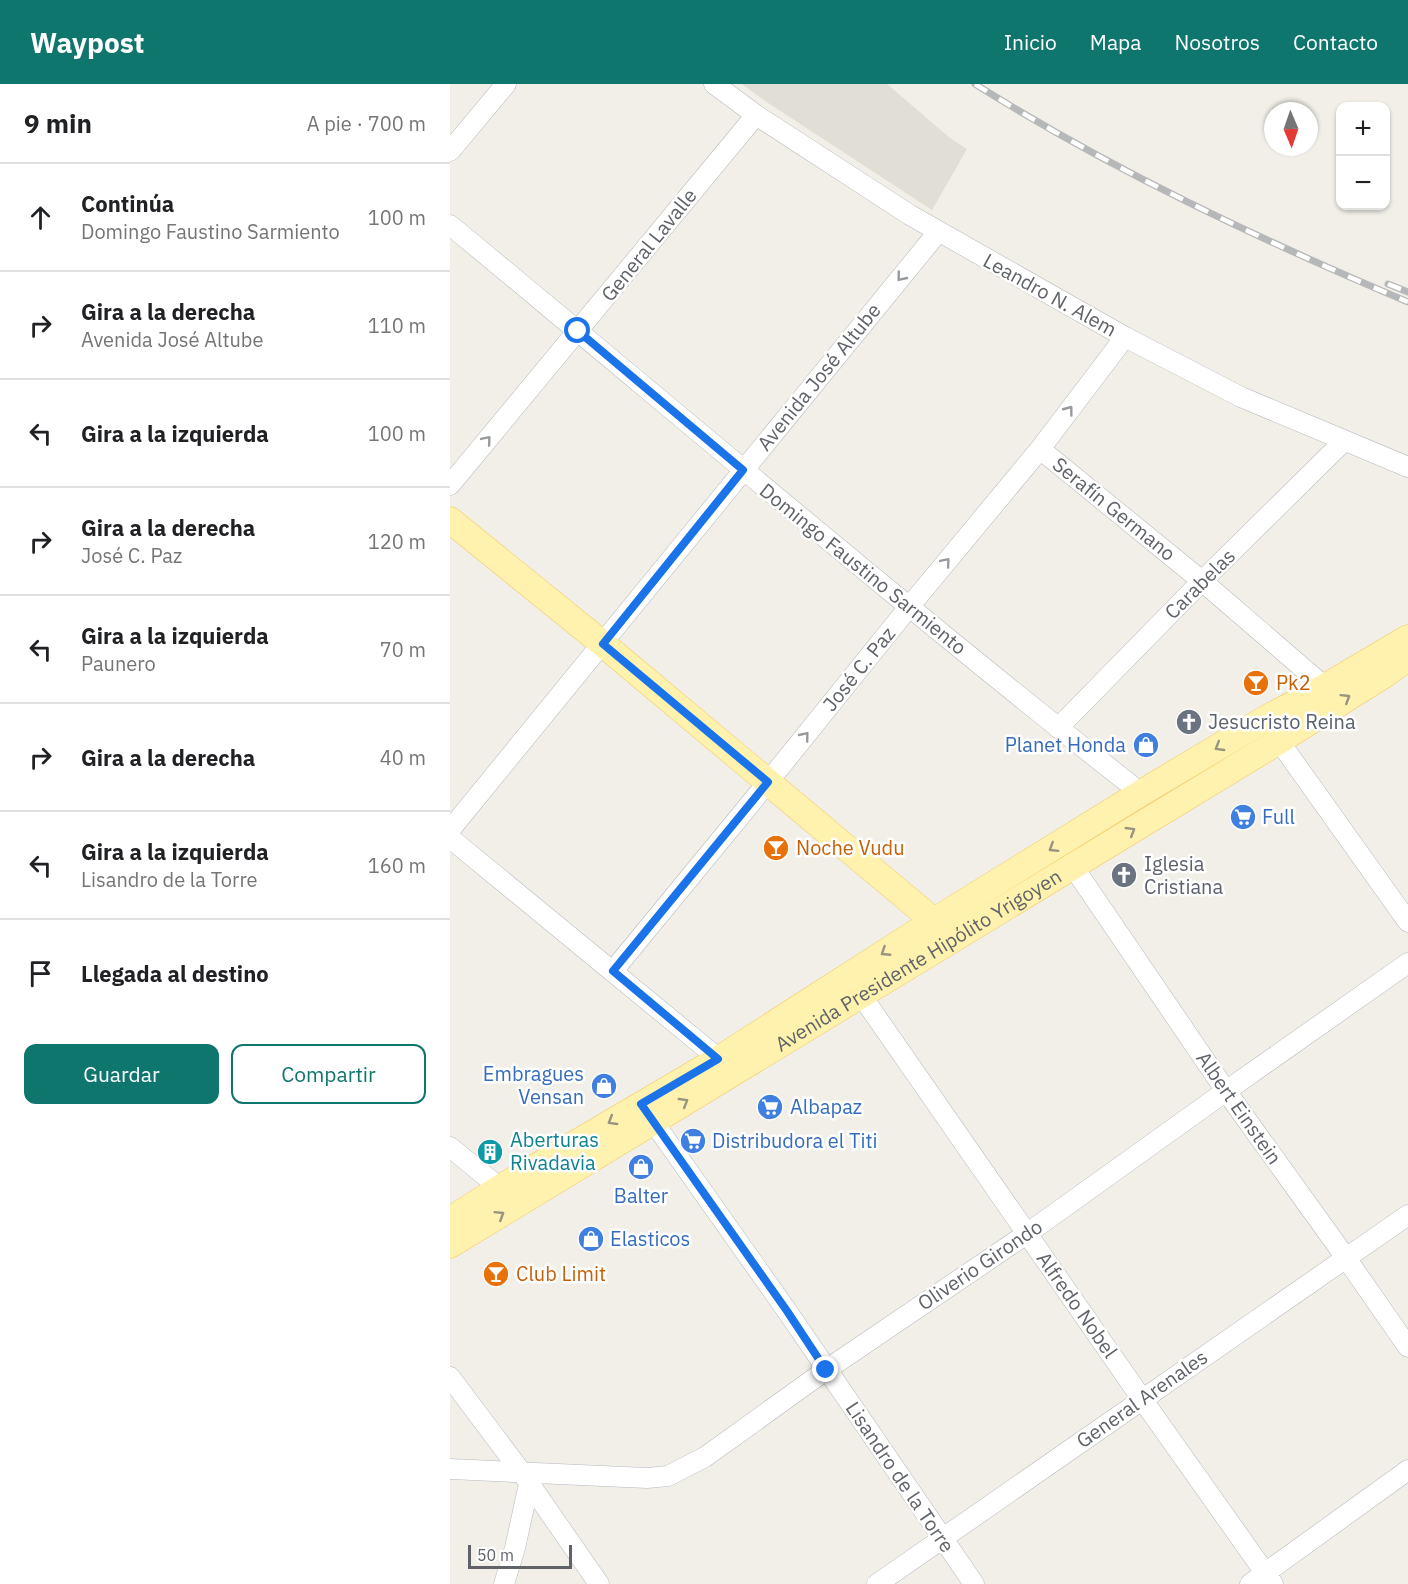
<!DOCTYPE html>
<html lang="es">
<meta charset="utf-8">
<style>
:root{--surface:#fff;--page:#f6f6f6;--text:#202124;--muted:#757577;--line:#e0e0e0;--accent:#0f766e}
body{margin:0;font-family:"IBM Plex Sans",sans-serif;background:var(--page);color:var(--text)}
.controls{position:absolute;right:18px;top:18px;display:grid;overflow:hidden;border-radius:12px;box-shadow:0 2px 4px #0004}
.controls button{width:54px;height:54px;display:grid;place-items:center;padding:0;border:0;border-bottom:2px solid var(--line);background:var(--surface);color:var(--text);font:30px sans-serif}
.compass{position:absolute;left:814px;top:18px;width:54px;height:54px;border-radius:50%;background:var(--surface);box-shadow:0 2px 4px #0004;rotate:178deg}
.scale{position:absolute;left:18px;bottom:15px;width:104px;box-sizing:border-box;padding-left:6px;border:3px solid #5f6368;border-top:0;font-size:16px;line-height:21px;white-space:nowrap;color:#5f6368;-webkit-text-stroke:4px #fff;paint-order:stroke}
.stop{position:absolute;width:18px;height:18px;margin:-14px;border:4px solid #1a73e8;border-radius:50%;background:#fff}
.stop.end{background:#1a73e8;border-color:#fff;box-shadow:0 2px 6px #0008}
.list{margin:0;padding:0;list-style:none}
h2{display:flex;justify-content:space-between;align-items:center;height:78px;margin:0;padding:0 24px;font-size:26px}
h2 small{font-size:20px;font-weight:400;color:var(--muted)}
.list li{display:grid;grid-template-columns:39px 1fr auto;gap:18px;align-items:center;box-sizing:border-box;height:108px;padding:0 24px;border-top:2px solid var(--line)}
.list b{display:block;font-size:22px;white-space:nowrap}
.list p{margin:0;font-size:20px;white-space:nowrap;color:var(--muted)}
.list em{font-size:20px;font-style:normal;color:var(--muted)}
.actions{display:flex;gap:12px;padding:18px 24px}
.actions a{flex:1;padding:14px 0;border:2px solid var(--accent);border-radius:12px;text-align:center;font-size:21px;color:var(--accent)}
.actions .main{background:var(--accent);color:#fff}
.icon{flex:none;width:33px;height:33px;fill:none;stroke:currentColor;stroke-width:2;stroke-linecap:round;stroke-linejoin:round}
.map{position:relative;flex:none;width:958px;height:1500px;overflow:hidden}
header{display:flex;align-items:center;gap:36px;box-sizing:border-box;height:84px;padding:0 30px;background:var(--accent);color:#fff}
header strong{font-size:28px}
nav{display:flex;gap:33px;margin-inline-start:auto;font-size:21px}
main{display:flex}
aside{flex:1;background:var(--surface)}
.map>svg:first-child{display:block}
</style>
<header>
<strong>Waypost</strong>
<nav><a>Inicio</a><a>Mapa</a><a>Nosotros</a><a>Contacto</a></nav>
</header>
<main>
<aside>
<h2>9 min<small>A pie · 700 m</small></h2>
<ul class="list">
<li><svg class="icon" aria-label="ahead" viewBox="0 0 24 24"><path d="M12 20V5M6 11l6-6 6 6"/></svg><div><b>Continúa</b><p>Domingo Faustino Sarmiento</p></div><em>100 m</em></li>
<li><svg class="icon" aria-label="right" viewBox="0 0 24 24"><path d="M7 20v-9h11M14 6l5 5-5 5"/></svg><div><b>Gira a la derecha</b><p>Avenida José Altube</p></div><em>110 m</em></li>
<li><svg class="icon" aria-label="left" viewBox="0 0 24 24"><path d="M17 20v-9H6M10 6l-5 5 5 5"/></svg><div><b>Gira a la izquierda</b></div><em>100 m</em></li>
<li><svg class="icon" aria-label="right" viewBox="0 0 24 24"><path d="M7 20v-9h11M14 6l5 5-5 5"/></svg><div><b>Gira a la derecha</b><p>José C. Paz</p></div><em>120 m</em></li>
<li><svg class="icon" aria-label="left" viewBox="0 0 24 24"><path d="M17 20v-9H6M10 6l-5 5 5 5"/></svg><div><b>Gira a la izquierda</b><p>Paunero</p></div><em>70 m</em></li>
<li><svg class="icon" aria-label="right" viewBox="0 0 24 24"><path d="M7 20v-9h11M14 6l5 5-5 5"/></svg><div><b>Gira a la derecha</b></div><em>40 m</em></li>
<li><svg class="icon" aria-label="left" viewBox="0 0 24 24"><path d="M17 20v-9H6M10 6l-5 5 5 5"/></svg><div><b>Gira a la izquierda</b><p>Lisandro de la Torre</p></div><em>160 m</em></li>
<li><svg class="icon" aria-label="arrive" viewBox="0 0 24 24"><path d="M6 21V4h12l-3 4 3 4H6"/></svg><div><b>Llegada al destino</b></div></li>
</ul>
<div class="actions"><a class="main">Guardar</a><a>Compartir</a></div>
</aside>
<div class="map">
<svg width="958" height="1500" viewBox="0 0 958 1500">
<rect width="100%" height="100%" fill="#f1efe8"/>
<path fill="#e1ded6" d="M292 0H437L500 54 517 65 482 126 315 17Z"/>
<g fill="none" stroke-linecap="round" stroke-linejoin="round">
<g stroke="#b5b8bc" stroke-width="21">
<path id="minor" d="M264 0 306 31 460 131 675 253 791 313 958 383
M0 67 56 0
M0 141C230 331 456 525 691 709
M590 365 752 497 875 603
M0 401 306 31
M608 644 752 497 894 357
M829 657 958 838
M0 746C164 547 325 347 488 148
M0 754 269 975
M622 781 776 1007 896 1174 958 1263
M163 887 318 698 459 523 590 365 675 253
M411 911 692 1315 823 1500
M195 1026 337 1227 524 1500
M0 1063 50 1104
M0 1293 72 1389 149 1500
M0 1385 197 1394 218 1392 255 1373 376 1286 578 1149 776 1007 958 879
M54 1500 65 1464 79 1400
M427 1500 958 1131
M800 1500 958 1386"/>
</g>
<g stroke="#f2c960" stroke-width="27">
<g id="major">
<path d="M0 436 153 560 484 837 494 850"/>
<path d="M0 1136 50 1104 269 975 484 837 691 709 817 634 875 603 958 554"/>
<path id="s1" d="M0 1161 829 657 934 591 958 574"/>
</g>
</g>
<use href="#minor" stroke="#fff" stroke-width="20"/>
<use href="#major" stroke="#fff2af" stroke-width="26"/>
<g stroke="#b6b7b8" stroke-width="7">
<path id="rail" d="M525 0C662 86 809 155 958 218
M938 200 958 208"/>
</g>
<use href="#rail" stroke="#fff" stroke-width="4.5" stroke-dasharray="14" stroke-linecap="butt"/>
</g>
<defs><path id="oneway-chevron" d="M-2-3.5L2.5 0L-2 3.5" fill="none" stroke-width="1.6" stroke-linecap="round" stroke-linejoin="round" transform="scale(1.5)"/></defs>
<g stroke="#979a9d">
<use href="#oneway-chevron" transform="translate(451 193) rotate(129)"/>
<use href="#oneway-chevron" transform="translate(619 326) rotate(-53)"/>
<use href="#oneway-chevron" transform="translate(37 356) rotate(-50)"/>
<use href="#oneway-chevron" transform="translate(496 478) rotate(-50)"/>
<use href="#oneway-chevron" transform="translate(355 652) rotate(-51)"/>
</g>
<g stroke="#979581">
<use href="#oneway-chevron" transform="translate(896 614) rotate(-32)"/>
<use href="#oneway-chevron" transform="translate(769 663) rotate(149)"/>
<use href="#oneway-chevron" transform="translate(681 747) rotate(-31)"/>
<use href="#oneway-chevron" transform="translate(603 764) rotate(148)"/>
<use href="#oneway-chevron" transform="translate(435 868) rotate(147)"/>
<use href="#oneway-chevron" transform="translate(234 1018) rotate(-31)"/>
<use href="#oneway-chevron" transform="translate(162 1037) rotate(149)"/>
<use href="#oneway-chevron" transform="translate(50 1131) rotate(-32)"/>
</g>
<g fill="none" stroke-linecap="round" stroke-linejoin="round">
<path stroke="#1a73e8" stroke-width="8" d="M128 247 293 386 153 560 318 698 163 887 268 975 191 1020 337 1227 376 1286"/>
</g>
<defs>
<g id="bar-disc" transform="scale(1.35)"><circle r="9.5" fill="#e8710a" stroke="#fff"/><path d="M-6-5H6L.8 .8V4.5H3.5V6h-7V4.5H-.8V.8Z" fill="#fff"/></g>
<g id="church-disc" transform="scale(1.35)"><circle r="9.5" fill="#6b7280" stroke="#fff"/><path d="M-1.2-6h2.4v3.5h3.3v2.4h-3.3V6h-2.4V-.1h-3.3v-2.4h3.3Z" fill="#fff"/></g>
<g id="shop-disc" transform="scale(1.35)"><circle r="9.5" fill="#3f7fe0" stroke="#fff"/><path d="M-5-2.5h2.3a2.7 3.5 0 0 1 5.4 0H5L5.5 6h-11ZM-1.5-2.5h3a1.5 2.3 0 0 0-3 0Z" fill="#fff"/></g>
<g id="supermarket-disc" transform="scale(1.35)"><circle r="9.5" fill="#3f7fe0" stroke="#fff"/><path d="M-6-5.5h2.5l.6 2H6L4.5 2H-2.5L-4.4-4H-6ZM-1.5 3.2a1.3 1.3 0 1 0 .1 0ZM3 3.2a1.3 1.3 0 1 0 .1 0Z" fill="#fff"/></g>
<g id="building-disc" transform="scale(1.35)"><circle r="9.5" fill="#0f9aa8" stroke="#fff"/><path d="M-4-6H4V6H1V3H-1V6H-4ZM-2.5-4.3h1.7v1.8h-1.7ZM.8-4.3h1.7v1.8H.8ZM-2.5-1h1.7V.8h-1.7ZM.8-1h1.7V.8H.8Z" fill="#fff"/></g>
</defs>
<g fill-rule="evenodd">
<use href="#bar-disc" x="806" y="599"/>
<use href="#church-disc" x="739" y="638"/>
<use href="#shop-disc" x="696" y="661"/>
<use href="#supermarket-disc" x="793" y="733"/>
<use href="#bar-disc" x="326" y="764"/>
<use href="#church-disc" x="674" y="791"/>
<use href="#shop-disc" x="154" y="1002"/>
<use href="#supermarket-disc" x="320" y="1023"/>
<use href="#supermarket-disc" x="243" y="1057"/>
<use href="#building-disc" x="40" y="1068"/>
<use href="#shop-disc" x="191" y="1083"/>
<use href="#shop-disc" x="141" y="1155"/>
<use href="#bar-disc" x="46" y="1190"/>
</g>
<g text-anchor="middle" stroke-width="5" stroke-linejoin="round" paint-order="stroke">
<g font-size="20" fill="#5f6368" stroke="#fff">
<text transform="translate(199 161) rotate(-51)" y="7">General Lavalle</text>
<text transform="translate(600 211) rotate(29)" y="7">Leandro N. Alem</text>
<text transform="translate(369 293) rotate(-51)" y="7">Avenida José Altube</text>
<text transform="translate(664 425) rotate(39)" y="7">Serafín Germano</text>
<text transform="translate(413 485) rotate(39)" y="7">Domingo Faustino Sarmiento</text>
<text transform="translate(750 500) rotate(-45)" y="7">Carabelas</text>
<text transform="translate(409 585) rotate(-51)" y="7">José C. Paz</text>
<text dy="7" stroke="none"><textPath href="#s1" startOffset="548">Avenida Presidente Hipólito Yrigoyen</textPath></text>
<text transform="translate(789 1024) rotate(55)" y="7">Albert Einstein</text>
<text transform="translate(530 1181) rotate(-34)" y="7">Oliverio Girondo</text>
<text transform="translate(627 1221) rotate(55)" y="7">Alfredo Nobel</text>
<text transform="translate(692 1315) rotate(-35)" y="7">General Arenales</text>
<text transform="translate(450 1393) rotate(56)" y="7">Lisandro de la Torre</text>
</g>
<g font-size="20" fill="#c56008" stroke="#fff" text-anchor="start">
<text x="826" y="606">Pk2</text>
<text x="346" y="771">Noche Vudu</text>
<text x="66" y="1197">Club Limit</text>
</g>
<g font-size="20" fill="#5b616d" stroke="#fff" text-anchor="start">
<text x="758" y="645">Jesucristo Reina</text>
<text x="694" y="787">Iglesia<tspan x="694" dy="23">Cristiana</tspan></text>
</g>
<g font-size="20" fill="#366cbe" stroke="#fff" text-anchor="start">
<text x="676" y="668" text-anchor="end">Planet Honda</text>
<text x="812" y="740">Full</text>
<text x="134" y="997" text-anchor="end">Embragues<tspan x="134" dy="23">Vensan</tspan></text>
<text x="340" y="1030">Albapaz</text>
<text x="262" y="1064">Distribudora el Titi</text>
<text x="191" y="1119" text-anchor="middle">Balter</text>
<text x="160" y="1162">Elasticos</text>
</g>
<g font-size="20" fill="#0d838f" stroke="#fff" text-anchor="start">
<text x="60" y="1063">Aberturas<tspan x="60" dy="23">Rivadavia</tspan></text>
</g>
</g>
</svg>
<div class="controls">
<button>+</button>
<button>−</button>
</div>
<svg class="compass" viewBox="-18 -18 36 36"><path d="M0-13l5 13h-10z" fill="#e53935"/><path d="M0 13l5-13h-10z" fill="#757577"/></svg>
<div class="scale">50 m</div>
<div class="stop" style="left:128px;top:247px"></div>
<div class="stop end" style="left:376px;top:1286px"></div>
</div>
</main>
